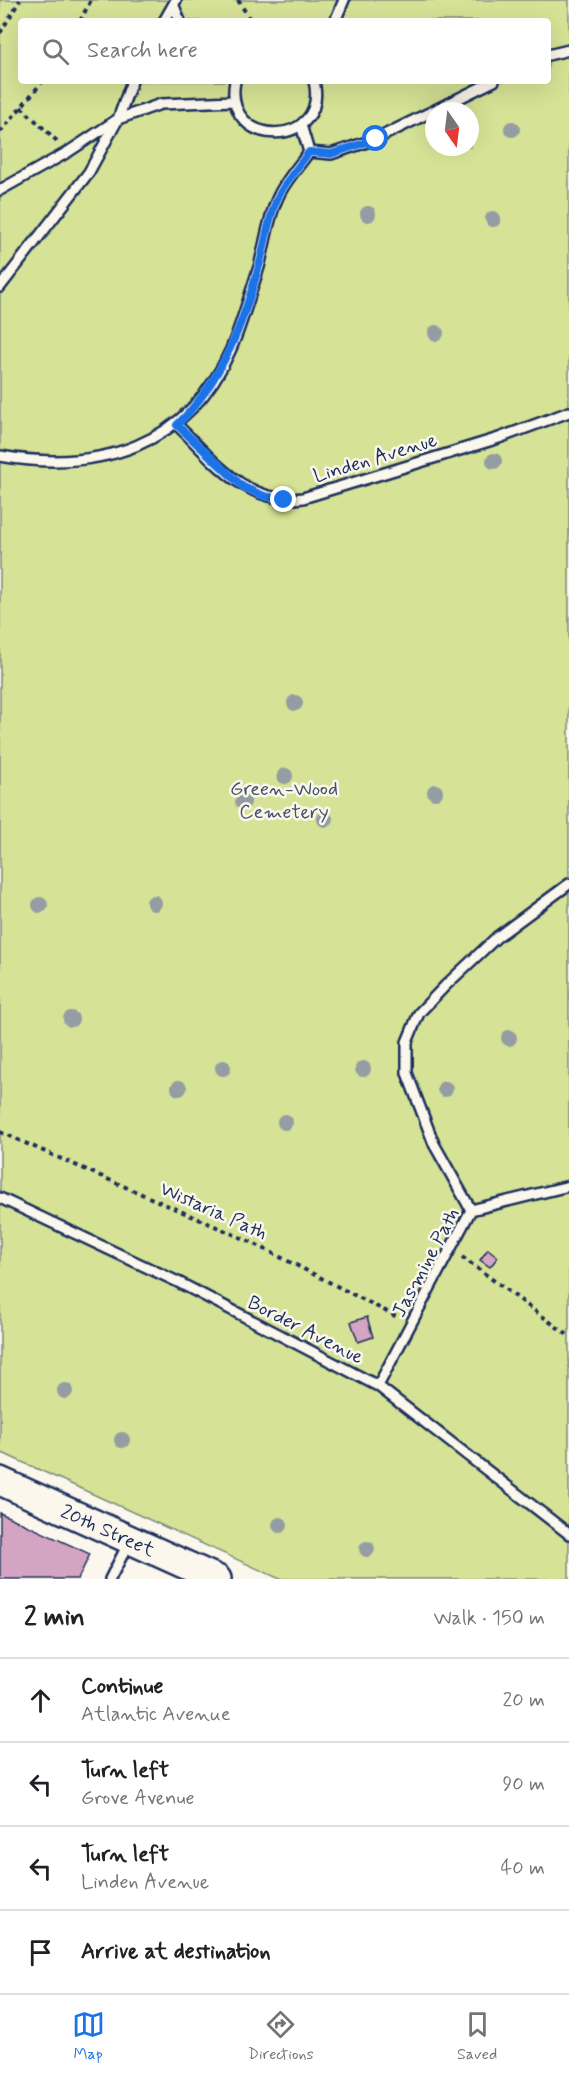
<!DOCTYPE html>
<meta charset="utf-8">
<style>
:root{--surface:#fff;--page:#f2f2f2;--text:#202124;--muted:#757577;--line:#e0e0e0;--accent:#1a73e8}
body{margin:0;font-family:Mynerve,sans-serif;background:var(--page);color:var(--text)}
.compass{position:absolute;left:425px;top:102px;width:54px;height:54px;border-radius:50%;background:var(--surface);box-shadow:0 6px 24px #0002;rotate:166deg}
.stop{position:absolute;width:18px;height:18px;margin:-14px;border:4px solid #1a73e8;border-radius:50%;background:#fff}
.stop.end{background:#1a73e8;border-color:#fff;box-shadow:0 2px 6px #0008}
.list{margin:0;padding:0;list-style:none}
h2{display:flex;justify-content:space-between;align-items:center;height:78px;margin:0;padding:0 24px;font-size:26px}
h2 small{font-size:20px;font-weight:400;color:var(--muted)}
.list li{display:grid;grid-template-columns:39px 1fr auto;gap:18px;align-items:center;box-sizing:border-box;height:84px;padding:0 24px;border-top:2px solid var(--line)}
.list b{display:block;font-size:22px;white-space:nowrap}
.list p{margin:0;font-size:20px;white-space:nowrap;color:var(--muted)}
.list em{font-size:20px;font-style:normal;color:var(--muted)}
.icon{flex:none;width:33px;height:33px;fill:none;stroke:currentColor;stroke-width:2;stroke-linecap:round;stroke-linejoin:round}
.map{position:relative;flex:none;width:569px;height:1579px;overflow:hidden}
.search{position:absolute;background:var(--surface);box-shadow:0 6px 24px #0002;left:18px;right:18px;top:18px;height:66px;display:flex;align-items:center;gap:15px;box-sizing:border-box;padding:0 21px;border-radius:6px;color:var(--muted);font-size:22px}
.sheet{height:414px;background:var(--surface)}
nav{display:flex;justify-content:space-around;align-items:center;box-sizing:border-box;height:84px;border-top:2px solid var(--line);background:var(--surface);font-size:16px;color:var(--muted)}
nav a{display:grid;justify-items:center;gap:3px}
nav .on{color:var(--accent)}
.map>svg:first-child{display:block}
</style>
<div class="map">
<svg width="569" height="1579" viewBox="0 0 569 1579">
<rect width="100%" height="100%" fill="#fbf7ec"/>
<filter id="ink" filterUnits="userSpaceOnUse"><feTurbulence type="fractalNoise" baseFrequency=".0167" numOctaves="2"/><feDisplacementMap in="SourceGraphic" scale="12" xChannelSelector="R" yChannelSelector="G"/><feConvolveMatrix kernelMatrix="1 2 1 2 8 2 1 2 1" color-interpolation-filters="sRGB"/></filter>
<g filter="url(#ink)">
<path fill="#d6e295" stroke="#78887a" stroke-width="1.5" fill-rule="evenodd" d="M0 0H569V1579H280L0 1452ZM21 21H548V81H21ZM434 111H470V147H434Z"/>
<path fill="#d4a4c3" stroke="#1b2f5e" stroke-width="1.5" d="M488 1249 498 1257 490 1267 480 1260Z
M367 1317 373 1337 358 1342 351 1322Z
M0 1513 90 1554 78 1579H0Z"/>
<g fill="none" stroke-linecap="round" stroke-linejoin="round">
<g stroke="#1b2f5e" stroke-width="14">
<path id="service" d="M174 6 180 21
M164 21 176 0
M335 21 344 0
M548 55 569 50
M235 81C222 151 330 149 314 81
M301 125 309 152
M309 152 331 154 376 139 494 81
M0 190 68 152 118 119 161 104 234 101
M0 287 89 172 118 119 132 81
M177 425C214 460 246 506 303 498L499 438 569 412
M0 456C99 473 188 447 231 349 242 323 250 294 259 267 265 245 268 218 278 197 285 181 299 166 309 152
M0 1198 178 1282 378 1386 569 1534
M471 1210 434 1144 407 1073V1042L419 1013 446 985 497 937 569 884
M378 1386 471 1210 569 1186
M110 1579 129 1542"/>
</g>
<g stroke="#1b2f5e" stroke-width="32">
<path id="secondary" d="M0 1481 217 1579"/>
</g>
<path stroke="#1b2f5e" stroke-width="4" stroke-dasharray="4.5 4.5" stroke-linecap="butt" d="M238 0 251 21
M80 21 91 0
M0 33 20 0
M21 107 57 141
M0 132 43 81
M0 1132 251 1242 399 1318
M462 1257 569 1336"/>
<use href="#service" stroke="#fbf7ec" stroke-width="9"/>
<use href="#secondary" stroke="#fbf7ec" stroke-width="27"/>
</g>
<g fill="#949da4">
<circle cx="512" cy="129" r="8"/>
<circle cx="368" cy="214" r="8"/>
<circle cx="493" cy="219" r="8"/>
<circle cx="436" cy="333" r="8"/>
<circle cx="494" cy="461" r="8"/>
<circle cx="295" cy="703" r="8"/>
<circle cx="285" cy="776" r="8"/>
<circle cx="435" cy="792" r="8"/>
<circle cx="243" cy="802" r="8"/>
<circle cx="325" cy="819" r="8"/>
<circle cx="154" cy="903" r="8"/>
<circle cx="40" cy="905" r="8"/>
<circle cx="71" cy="1019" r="8"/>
<circle cx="509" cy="1038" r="8"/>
<circle cx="223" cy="1068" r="8"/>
<circle cx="363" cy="1069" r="8"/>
<circle cx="179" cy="1088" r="8"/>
<circle cx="445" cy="1089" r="8"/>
<circle cx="285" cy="1122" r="8"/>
<circle cx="65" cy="1391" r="8"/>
<circle cx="122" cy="1440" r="8"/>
<circle cx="280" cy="1525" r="8"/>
<circle cx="367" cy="1549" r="8"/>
</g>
</g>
<g fill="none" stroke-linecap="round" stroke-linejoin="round" filter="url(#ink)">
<path stroke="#1a73e8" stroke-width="8" d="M284 500 264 496 243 487 177 425C223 380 244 321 261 259 266 239 269 216 278 197 285 182 299 166 309 152L331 154 376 139"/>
</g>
<g text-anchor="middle" stroke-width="5" stroke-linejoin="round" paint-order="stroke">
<g font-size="20" fill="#1b2f5e" stroke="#fbf7ec">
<text transform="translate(375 457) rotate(-17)" y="7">Linden Avenue</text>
<text transform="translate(214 1210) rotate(24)" y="7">Wistaria Path</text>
<text transform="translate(425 1262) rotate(-62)" y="7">Jasmine Path</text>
<text transform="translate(306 1329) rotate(27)" y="7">Border Avenue</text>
<text transform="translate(108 1530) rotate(24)" y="7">20th Street</text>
</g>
<g font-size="20" fill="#405369" stroke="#fbf7ec">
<text x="284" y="795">Green-Wood<tspan x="284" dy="23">Cemetery</tspan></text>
</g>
</g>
</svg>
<svg class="compass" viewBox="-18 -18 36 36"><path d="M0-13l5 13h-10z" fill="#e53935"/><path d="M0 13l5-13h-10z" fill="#757577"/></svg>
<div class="stop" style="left:376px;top:139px"></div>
<div class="stop end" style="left:284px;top:500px"></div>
<div class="search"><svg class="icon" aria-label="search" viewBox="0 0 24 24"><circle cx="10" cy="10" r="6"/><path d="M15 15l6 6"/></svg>Search here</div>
</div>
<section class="sheet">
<h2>2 min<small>Walk · 150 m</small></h2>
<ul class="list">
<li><svg class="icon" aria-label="ahead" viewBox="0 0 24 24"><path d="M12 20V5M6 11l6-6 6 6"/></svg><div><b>Continue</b><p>Atlantic Avenue</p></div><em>20 m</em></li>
<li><svg class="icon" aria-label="left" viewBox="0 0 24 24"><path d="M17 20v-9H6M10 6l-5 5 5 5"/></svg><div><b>Turn left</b><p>Grove Avenue</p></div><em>90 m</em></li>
<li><svg class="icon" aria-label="left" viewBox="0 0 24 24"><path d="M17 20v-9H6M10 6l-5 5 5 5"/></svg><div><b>Turn left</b><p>Linden Avenue</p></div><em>40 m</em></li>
<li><svg class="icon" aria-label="arrive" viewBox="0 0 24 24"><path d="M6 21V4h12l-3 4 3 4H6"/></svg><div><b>Arrive at destination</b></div></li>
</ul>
</section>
<nav>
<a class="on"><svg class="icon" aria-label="map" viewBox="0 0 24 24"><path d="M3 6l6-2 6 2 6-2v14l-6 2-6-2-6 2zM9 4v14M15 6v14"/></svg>Map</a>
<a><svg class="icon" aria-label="directions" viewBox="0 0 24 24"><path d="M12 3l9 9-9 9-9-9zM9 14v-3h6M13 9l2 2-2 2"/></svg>Directions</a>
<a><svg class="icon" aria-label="saved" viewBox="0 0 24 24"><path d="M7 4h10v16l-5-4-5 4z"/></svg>Saved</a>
</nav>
